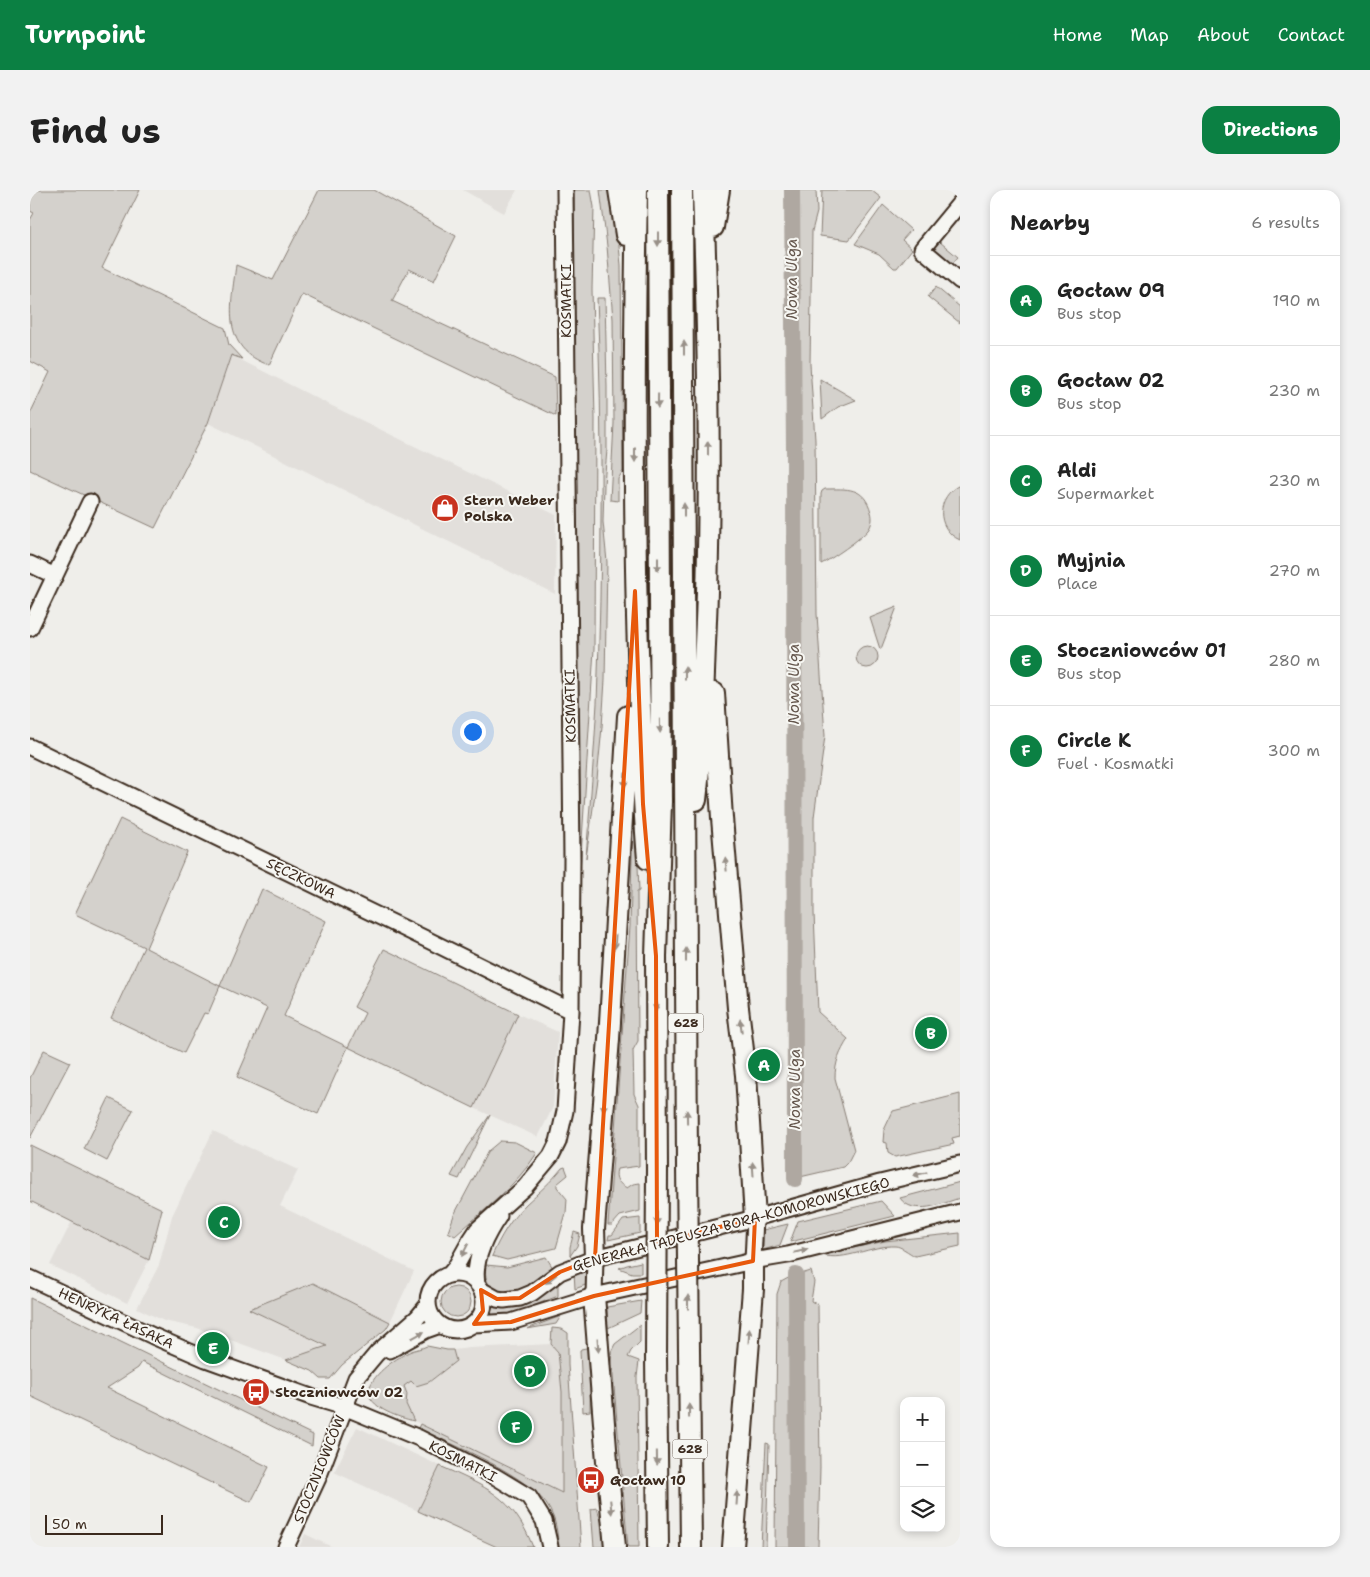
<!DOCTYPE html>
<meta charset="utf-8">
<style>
:root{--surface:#fff;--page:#f2f2f2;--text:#222;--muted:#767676;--line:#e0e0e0;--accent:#0b8043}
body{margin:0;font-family:"Shantell Sans",sans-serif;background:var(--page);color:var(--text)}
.controls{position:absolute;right:15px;bottom:15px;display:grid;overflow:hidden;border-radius:10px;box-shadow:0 2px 8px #0003}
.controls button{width:45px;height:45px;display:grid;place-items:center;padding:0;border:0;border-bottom:1px solid var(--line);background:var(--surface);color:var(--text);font:25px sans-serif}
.scale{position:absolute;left:15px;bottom:12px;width:118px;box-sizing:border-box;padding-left:5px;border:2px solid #3b2a1e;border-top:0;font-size:14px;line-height:18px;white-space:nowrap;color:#3b2a1e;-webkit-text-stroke:4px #f6f6f2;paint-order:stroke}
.you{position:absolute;left:442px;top:541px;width:18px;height:18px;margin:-12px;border:4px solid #fff;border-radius:50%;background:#1a73e8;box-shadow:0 0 0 8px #1a73e833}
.badge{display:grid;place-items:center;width:32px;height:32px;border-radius:50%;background:var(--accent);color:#fff;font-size:16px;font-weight:700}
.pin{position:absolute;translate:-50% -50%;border:2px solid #fff;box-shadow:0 1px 5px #0006}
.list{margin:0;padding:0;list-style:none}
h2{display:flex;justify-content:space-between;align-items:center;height:65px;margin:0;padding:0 20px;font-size:21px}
h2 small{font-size:16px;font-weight:400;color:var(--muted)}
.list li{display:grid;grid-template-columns:32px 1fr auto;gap:15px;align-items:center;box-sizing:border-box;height:90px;padding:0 20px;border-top:1px solid var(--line)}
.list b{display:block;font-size:19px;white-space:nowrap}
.list p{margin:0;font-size:16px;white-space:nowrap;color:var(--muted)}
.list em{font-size:16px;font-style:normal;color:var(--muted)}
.icon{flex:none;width:28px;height:28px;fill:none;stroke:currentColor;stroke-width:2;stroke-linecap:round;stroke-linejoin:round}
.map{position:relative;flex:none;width:930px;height:1357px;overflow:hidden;border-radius:15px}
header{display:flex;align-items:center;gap:30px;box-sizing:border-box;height:70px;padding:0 25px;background:var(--accent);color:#fff}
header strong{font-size:24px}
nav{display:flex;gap:28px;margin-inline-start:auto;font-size:18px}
.intro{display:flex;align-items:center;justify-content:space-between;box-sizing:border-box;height:120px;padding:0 30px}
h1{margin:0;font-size:35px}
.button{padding:12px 22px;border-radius:15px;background:var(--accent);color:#fff;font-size:18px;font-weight:700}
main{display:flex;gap:30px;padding:0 30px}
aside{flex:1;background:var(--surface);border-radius:15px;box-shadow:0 2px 8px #0003}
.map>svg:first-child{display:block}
</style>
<header>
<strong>Turnpoint</strong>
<nav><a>Home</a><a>Map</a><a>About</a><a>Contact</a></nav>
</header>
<div class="intro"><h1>Find us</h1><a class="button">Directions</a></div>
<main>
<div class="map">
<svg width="930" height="1357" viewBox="0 0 930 1357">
<rect width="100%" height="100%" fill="#efeeea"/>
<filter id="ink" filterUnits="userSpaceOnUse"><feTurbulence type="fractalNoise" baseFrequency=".02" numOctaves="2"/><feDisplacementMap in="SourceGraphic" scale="10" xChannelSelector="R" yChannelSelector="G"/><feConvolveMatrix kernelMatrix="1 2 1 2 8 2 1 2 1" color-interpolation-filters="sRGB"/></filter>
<g filter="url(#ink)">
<path fill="#e2dfdb" d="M433 0H487L474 23Z
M201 165 296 213 526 325 525 404 178 233Z
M488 824 528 842 523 917 508 947 444 918Z
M183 941 268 980 250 1016 384 1081 360 1132 283 1094 220 1119 297 1157 256 1170 167 1138 134 1131 107 1118 129 1075 142 1026Z
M42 1031 119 1070 97 1113 20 1075Z
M521 1154 528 1162 532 1202V1303L384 1231 376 1214 377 1204 374 1196 381 1191 386 1196 399 1192 426 1171 423 1160 440 1158Z
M327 1237 410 1276 388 1321 304 1282Z
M275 1344 302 1357H269Z"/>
<path fill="#d4d1cc" stroke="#887e75" d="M0 0H110L72 78 195 138 199 155 212 169 201 165 178 233 125 338 0 280V224L20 182 0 171V30L4 23 0 21Z
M289 0H344L426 46 404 91 379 79 362 111 525 187 526 226 272 104 239 175C190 158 201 115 206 75L243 90Z
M544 0H561L564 17 562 99 565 229 564 459 550 682H548Z
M570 0H583L591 75 593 281 588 289V311L580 310 584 233 583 129 577 56Z
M766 0H786L787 22 782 41 780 174 785 250 787 424 795 546 784 627V723L788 822 818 849C810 862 805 872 805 888L824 960 818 972 813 977 770 987Z
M792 0H841L851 8 819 50 790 46Z
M853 15 881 40 872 50 882 59 867 78H864L849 64 825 54Z
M910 52 928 67 921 75 903 60V57L907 53Z
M906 97 930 117V133L898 107Z
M567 108H575L577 197V260L574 294 573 332 577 372 575 490 572 537 567 589 556 668C560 616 564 565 567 513 572 378 573 243 567 108Z
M790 189 826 210 808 217 792 229Z
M930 295V350C905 339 906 306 930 295Z
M795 299C817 299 834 296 841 322 843 328 842 335 838 340 832 348 800 370 791 374V304L792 301Z
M867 417 851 459H850L840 428Z
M826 467a11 11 0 1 1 22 0a11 11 0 1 1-22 0Z
M606 625 609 701 607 702 608 851 603 860 604 904 609 915V976L587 979C584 989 589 994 597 998L603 994 610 993V1021L590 1026 582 1035H578L600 736 603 635 604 626Z
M90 629 157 662 116 758 190 796 232 699 296 731 254 826 318 857 335 823 324 817 354 759 488 824 444 918 318 857 288 924 207 887 237 818 190 796 178 824 174 823 154 863 81 828 114 757 45 724Z
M14 860 40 872 0 948V888Z
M930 904V946L922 948 924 954 865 967 858 963 857 953 853 952 854 940 863 921Z
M79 908 103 920 77 971 54 959Z
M460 925 429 989 421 986 437 957Z
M470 951 485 952 507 963C486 996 454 1020 425 1046L418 1042 424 1025 458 961Z
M0 955 132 1019 119 1070 0 1011Z
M535 977 538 985 527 994V997L537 1009 536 1023 526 1058 477 1070 462 1066C470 1047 481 1029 496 1014 509 1002 521 992 532 978Z
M930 992V1008C913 1013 883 1027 870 1008Z
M851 1011 865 1026 760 1052 768 1031Z
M610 1028V1043L578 1050 579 1045H582L593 1030Z
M758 1034 750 1055 733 1060V1040Z
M544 1042 550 1044 547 1056 540 1066V1057Z
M930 1043V1056L885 1066C879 1063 871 1056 865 1056 841 1055 815 1072 792 1065L855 1051Z
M516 1067 523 1078C510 1089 478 1116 461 1097 455 1090 455 1083 456 1075L477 1077Z
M611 1072V1083H602L589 1078 597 1075Z
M558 1076V1094L545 1099 544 1082Z
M781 1081 784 1092 781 1111 788 1115 790 1277 788 1357H772L771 1084Z
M762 1086 763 1357H745L747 1104 751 1092Z
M528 1092V1106L477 1126H459L461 1117C487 1121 507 1104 528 1092Z
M283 1093 360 1132 356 1139 312 1175 300 1189H291L282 1181 256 1170 297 1156 219 1119Z
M411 1112a15 15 0 1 1 30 0a15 15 0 1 1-30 0Z
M0 1108 283 1245 282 1256 112 1172 108 1178 77 1198 239 1277 221 1312 0 1206Z
M611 1111 610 1123 578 1138 577 1117Z
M531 1126 526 1134 497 1139Z
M610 1135V1152L601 1161 598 1167 609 1171 607 1187 609 1357H598L581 1162 585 1154Z
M522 1138 532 1139 538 1143V1175L551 1357H528C528 1344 526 1331 520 1320 503 1286 422 1255 388 1238L390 1234 532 1303V1202L528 1162 521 1154Z
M397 1156 417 1160H423L426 1171 399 1192 386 1196 381 1191 374 1196 377 1204 376 1214 384 1231C368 1227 344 1220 338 1203 341 1185 363 1170 379 1162 385 1159 391 1159 397 1156Z
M561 1157 560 1221 553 1222 550 1161 551 1159Z
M736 1253 739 1254 736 1357H731Z
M410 1276C456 1297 483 1306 503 1357H467L388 1321Z
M567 1318 576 1346 577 1357H564L561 1319Z"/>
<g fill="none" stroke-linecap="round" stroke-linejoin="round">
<path stroke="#afa8a1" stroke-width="16" d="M762 0 764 263 765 989
M766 1085 767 1357"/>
<g stroke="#3b2a1e" stroke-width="19">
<path id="minor" d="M930 13 892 59 930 91
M0 374 25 386
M0 438 60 312
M0 557 398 750 541 821
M723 1071 725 1028
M398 1112a28 28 0 1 1 56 0a28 28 0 1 1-56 0Z
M419 1085 425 1078 440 1051 448 1039 495 997 521 966 528 952 535 921 541 821 542 669 535 0
M0 1088 123 1146 176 1169 281 1207 314 1217 389 1248 466 1287 499 1307 514 1331 520 1357
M447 1093C443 1071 456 1045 469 1026
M451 1100 467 1109 474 1110 490 1108 502 1103 530 1082 565 1068 725 1028 850 993 930 974
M564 1106 565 1068
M444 1134 481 1132 564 1106 723 1071 758 1065 930 1022
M360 1160 396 1140 410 1135
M256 1357 288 1288 326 1188 347 1163 387 1128 398 1115"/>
</g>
<g stroke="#3b2a1e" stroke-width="24">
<path id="major" d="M589 0 596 45
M607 0C604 164 603 328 609 491 611 551 613 610 618 669
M652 0 657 976
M683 37 689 0
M684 503 692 628 708 818 716 885 725 1028
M666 610C672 559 673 507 675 455 682 304 678 151 673 0
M627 980 626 766 631 612 628 0
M565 1068 564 1039 579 849 598 526
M564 1106 578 1284 585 1357
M659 1161 661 1357
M626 1167 628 1357
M703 1357 723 1099V1071"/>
</g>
<use href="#minor" stroke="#f6f6f2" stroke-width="15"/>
<use href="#major" stroke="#f6f6f2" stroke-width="20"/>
<g stroke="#3b2a1e" stroke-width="24" stroke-linecap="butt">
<path id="major-bridge" d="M657 976 659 1161
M626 1167 627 980"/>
</g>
<use href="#major-bridge" stroke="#f6f6f2" stroke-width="20"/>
</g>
<defs><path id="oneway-solid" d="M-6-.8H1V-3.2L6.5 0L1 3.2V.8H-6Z" transform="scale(1.25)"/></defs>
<g fill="#989088">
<use href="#oneway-solid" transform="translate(628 49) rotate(90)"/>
<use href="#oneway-solid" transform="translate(654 158) rotate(-90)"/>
<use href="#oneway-solid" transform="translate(628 211) rotate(91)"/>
<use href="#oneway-solid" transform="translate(678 258) rotate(-90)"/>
<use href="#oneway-solid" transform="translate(605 265) rotate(90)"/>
<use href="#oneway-solid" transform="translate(654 320) rotate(-90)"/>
<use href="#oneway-solid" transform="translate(628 374) rotate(90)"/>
<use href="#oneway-solid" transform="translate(655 483) rotate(-90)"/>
<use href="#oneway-solid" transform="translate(630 536) rotate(89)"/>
<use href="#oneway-solid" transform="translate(595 590) rotate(93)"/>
<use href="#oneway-solid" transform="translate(696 674) rotate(-95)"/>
<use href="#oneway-solid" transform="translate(585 752) rotate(94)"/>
<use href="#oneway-solid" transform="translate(656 765) rotate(-90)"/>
<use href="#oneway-solid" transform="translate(626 814) rotate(90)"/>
<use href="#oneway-solid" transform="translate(711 836) rotate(-97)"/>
<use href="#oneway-solid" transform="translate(574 914) rotate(94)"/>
<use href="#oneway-solid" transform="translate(657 927) rotate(-91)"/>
<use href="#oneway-solid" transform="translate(723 979) rotate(-94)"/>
<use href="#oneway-solid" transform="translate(890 984) rotate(167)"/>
<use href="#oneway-solid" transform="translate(627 1028) rotate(90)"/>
<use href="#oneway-solid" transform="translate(435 1060) rotate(117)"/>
<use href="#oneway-solid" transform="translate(771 1061) rotate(-14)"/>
<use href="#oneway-solid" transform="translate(521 1089) rotate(141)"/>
<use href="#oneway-solid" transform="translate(658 1112) rotate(-90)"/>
<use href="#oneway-solid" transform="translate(388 1145) rotate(-28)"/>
<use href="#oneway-solid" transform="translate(719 1146) rotate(-86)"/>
<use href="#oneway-solid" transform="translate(568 1155) rotate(86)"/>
<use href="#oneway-solid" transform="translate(659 1221) rotate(-91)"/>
<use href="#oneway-solid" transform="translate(627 1268) rotate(89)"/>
<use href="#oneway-solid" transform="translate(707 1308) rotate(-86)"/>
<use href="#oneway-solid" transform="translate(581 1317) rotate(84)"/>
</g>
</g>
<path fill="none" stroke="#e8590c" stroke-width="4" stroke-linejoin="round" d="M605 401 613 614 626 766 627 1053 725 1028 723 1071 564 1106 481 1132 444 1134 453 1121 451 1100 467 1109 490 1108 530 1082 565 1068Z"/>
<defs>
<g id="shop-disc" transform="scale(1.4375)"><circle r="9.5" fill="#c8321e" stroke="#f6f6f2"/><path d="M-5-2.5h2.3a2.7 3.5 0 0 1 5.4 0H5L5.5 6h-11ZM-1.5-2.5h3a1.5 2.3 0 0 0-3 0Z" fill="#fff"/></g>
<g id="bus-disc" transform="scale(1.4375)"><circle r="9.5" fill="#c8321e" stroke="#f6f6f2"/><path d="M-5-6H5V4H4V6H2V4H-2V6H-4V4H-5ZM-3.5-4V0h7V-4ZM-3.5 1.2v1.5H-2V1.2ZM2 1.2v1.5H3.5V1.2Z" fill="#fff"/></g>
</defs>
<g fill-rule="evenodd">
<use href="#shop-disc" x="415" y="318"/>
<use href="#bus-disc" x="226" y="1202"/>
<use href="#bus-disc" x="561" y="1290"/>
</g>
<g text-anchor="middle" stroke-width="4" stroke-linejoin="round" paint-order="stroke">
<g fill="#f6f6f2" stroke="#73675e" stroke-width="1">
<rect x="638.5" y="823.5" width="35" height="19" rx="4"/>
<rect x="642.5" y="1249.5" width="35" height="19" rx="4"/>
</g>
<g font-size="12" font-weight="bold" fill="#3b2a1e">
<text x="656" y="837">628</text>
<text x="660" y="1263">628</text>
</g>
<g font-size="14" fill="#3b2a1e" stroke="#f6f6f2">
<text transform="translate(536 111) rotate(-90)" y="5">KOSMATKI</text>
<text transform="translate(540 516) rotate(-91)" y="5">KOSMATKI</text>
<text transform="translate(271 688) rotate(26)" y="5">SĘCZKOWA</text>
<text transform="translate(701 1034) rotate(-15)" y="5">GENERAŁA TADEUSZA BORA-KOMOROWSKIEGO</text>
<text transform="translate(86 1128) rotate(25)" y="5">HENRYKA ŁASAKA</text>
<text transform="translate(433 1271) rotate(27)" y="5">KOSMATKI</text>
<text transform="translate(289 1279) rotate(-68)" y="5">STOCZNIOWCÓW</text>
</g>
<g font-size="14" font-weight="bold" fill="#3b2a1e" stroke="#f6f6f2" text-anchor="start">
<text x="434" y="315">Stern Weber<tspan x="434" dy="16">Polska</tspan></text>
<text x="245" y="1207">Stoczniowców 02</text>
<text x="580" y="1295">Gocław 10</text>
</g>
<g font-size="15" font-style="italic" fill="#64564c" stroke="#f6f6f2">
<text transform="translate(762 89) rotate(-90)" y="5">Nowa Ulga</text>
<text transform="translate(764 494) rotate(-90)" y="5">Nowa Ulga</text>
<text transform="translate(765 899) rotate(-90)" y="5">Nowa Ulga</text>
</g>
</g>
</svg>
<div class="controls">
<button>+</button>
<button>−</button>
<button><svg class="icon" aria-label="layers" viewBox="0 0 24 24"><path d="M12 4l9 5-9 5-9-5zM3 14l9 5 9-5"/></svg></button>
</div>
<div class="scale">50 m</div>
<div class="you"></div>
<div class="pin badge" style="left:734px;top:875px">A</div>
<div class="pin badge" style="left:901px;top:843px">B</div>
<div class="pin badge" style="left:194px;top:1032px">C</div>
<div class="pin badge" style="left:500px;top:1181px">D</div>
<div class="pin badge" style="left:183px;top:1158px">E</div>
<div class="pin badge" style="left:486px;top:1237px">F</div>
</div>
<aside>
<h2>Nearby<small>6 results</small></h2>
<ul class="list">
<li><span class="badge">A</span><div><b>Gocław 09</b><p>Bus stop</p></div><em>190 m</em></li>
<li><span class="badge">B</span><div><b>Gocław 02</b><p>Bus stop</p></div><em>230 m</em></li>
<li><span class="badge">C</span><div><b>Aldi</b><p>Supermarket</p></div><em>230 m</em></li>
<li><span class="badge">D</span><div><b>Myjnia</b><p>Place</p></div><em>270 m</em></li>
<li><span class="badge">E</span><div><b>Stoczniowców 01</b><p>Bus stop</p></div><em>280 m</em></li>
<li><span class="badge">F</span><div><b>Circle K</b><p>Fuel · Kosmatki</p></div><em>300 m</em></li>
</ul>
</aside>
</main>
